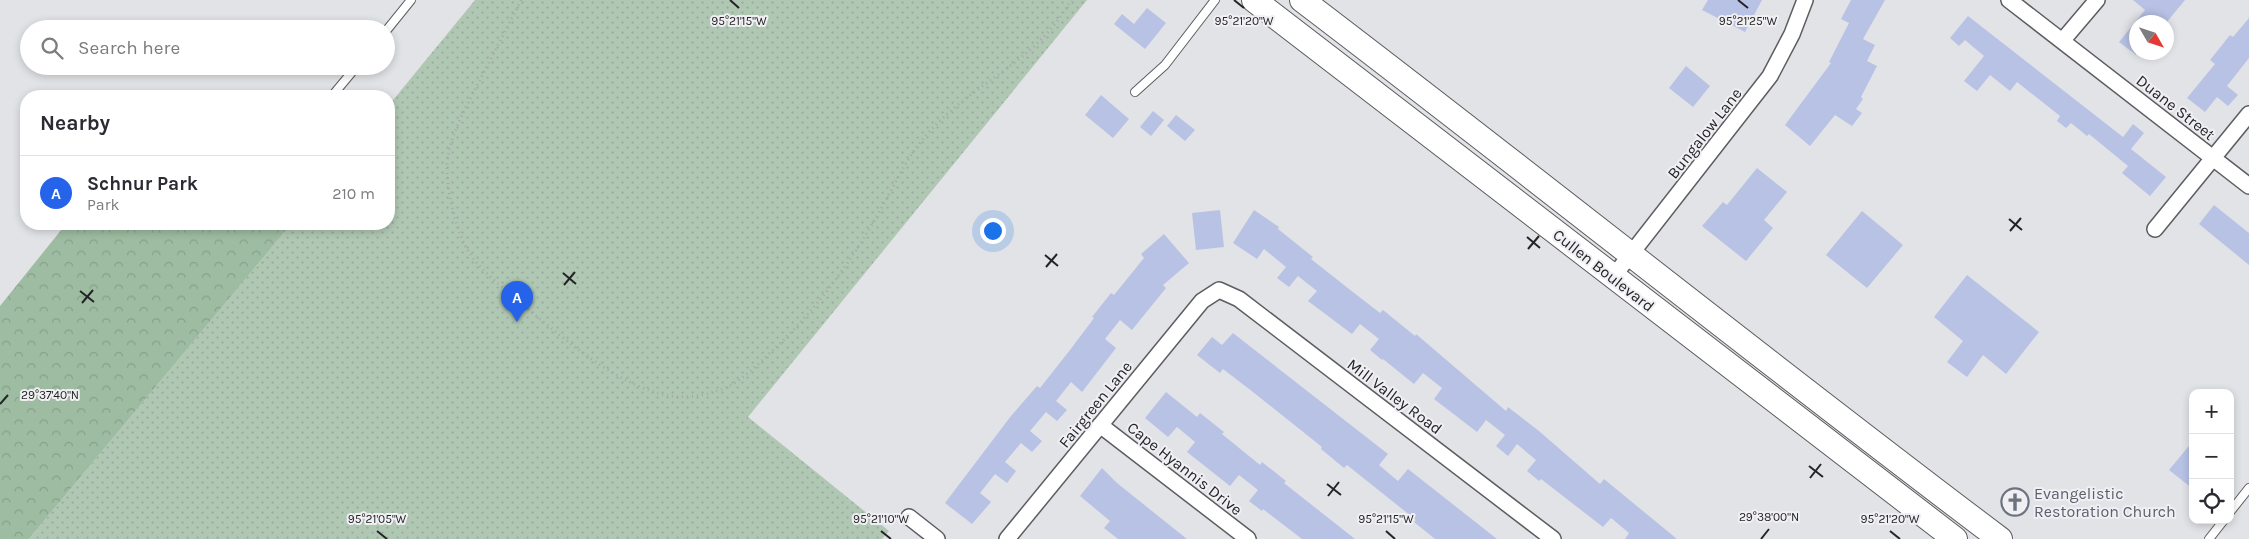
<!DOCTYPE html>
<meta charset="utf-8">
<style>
:root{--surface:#fff;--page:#f7f7f7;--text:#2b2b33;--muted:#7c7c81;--line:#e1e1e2;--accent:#2563eb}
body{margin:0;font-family:Karla,sans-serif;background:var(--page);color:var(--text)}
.controls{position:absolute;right:15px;bottom:15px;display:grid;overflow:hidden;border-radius:10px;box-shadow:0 2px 8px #0003}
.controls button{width:45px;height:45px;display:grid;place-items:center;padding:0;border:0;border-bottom:1px solid var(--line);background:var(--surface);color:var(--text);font:25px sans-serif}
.compass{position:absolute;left:2129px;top:15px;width:45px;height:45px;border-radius:50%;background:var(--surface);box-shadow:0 2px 8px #0003;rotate:129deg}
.you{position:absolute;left:992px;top:230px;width:18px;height:18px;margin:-12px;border:4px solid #fff;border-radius:50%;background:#1a73e8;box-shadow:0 0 0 8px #1a73e833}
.badge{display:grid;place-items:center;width:32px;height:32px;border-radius:50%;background:var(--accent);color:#fff;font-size:16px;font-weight:700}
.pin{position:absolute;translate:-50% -41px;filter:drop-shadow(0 1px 2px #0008)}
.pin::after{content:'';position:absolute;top:26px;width:18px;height:15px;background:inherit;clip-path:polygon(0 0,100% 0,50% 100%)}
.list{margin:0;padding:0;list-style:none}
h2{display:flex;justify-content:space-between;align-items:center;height:65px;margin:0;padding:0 20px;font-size:21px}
h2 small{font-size:16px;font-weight:400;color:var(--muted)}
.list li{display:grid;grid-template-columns:32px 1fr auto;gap:15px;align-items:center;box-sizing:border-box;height:75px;padding:0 20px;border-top:1px solid var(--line)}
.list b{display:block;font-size:19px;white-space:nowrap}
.list p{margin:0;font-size:16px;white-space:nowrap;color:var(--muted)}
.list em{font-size:16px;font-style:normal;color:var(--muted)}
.icon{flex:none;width:28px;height:28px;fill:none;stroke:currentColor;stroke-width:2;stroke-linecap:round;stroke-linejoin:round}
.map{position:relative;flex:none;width:2249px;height:539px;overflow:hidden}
.search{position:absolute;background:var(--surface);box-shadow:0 2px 8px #0003;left:20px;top:20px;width:375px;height:55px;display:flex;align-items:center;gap:12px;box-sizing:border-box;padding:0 18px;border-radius:28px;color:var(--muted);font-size:19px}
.panel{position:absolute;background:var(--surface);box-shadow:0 2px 8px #0003;left:20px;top:90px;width:375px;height:140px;border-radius:20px}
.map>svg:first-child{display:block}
</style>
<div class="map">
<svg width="2249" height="539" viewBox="0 0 2249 539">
<defs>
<pattern id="forest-crowns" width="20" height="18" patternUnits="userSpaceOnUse" patternTransform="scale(1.25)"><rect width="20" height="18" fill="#9dbca1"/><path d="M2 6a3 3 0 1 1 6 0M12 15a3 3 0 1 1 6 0" fill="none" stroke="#87a18a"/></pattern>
<pattern id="park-dots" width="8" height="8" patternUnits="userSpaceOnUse" patternTransform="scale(1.25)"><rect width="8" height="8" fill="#b0c8b3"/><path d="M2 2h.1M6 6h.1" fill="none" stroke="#97ac9a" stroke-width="1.8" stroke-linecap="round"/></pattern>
</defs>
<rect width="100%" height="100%" fill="#e2e3e6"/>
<path fill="url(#forest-crowns)" d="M66 224H283L288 228 29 539H0V306Z"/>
<path fill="url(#park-dots)" d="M475 0H1087L748 417 889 531 882 539H29L291 224H389V105Z"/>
<path fill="#b8c2e5" d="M1708 0H1762L1745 32 1702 10Z
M1851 0H1885L1863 39 1875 45 1867 61 1877 66 1861 97 1863 99 1856 109 1862 113 1852 126 1835 115 1810 146 1785 125 1831 63 1829 62 1849 23 1841 19Z
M2133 0H2185L2166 23V19L2164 22H2136V55L2119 42 2145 10Z
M1147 8 1166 23 1145 49 1114 24 1122 14 1134 24Z
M1968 16 2123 137 2133 124 2144 133 2131 149 2166 177 2150 196 2122 173 2128 166 2089 134 2087 136 2071 123 2066 128 2057 121 2060 116 2017 82 2010 91 1990 75 1977 91 1964 81 1984 56 1965 40 1959 46 1950 38Z
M2249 18V58L2227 86 2238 95 2228 106 2217 97 2205 112 2187 98 2215 64 2210 60 2230 35 2233 37Z
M1686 66 1710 86 1693 107 1669 88Z
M1101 95 1129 119 1113 138 1085 115Z
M1153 111 1164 120 1151 136 1140 127Z
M1176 115 1195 130 1185 141 1167 126Z
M1757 168 1787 192 1764 220 1773 228 1746 261 1702 226 1723 202 1727 205Z
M2214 205 2249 233V265L2199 224Z
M1220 210 1224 247 1196 250 1192 213Z
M1254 210 1279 227 1278 229 1313 257 1311 259 1349 289 1380 313 1383 310 1415 336 1416 334 1506 411 1508 407 1539 431 1600 484 1604 479 1677 539H1625L1629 533 1611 518 1603 527 1541 479 1539 481 1527 471 1536 460 1517 444 1508 456 1496 446 1505 435 1486 420 1477 432 1434 399 1442 388 1423 373 1414 384 1383 359 1382 360 1370 350 1379 339 1360 324 1352 334 1308 301 1317 291 1298 276 1289 287 1277 278 1286 267 1264 249 1257 259 1233 243Z
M1862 211 1903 245 1867 288 1826 255Z
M1164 234 1189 263 1163 285 1166 288 1132 330 1120 320 1105 339 1116 348 1082 392 1071 382 1056 401 1067 410 1057 421 1046 412 1030 431 1042 441 1032 452 1021 443 1005 462 1016 471 1007 483 995 474 980 493 991 502 972 524 945 503 1011 416 1037 386 1040 388 1070 350 1094 318 1092 317 1111 293 1114 295 1144 258 1141 254Z
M1967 275 2039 332 2006 374 1983 355 1967 377 1947 362 1963 341 1934 317Z
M1233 333 1388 454 1379 465 1398 481 1408 469 1497 539H1435L1414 522 1416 520 1347 465 1344 468 1321 449 1322 447 1253 392 1223 369 1220 373 1197 355 1212 337 1222 345Z
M1166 392 1197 417 1200 413 1224 432 1222 434 1260 465 1262 462 1286 481 1284 483 1355 539H1302L1263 509 1262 511 1249 501 1258 490 1239 475 1230 486 1187 452 1195 442 1177 427 1168 437 1145 418Z
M2193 441V489L2169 470Z
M1102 468 1117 483 1187 539H1118L1104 528 1110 521 1080 496Z"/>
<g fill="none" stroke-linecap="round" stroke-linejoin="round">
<g stroke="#5c5d60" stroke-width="10">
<path id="service" d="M386 31 411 0
M1135 92 1165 65 1215 0
M332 96 357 66
M2230 512 2249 488
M2209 539 2224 520"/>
</g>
<g stroke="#5c5d60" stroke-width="18">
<path id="minor" d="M2009 0 2249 186
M2063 40 2097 0
M2155 229 2249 114
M1613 277 1770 76 1792 34 1805 0
M1100 425 1248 539
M909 517 937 539
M1007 539 1202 301 1219 290 1239 299 1553 539"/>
</g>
<g stroke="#5c5d60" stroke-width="26">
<path id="primary" d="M1254 0 1955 539
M1302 0C1536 178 1765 362 2000 539"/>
</g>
<path stroke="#a7a7aa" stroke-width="3" stroke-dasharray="1 4" stroke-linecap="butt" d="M521 0C507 28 492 56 478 84 465 109 448 138 447 167 446 188 457 235 469 252 481 272 503 287 520 302 559 335 618 387 670 396 683 398 701 396 714 392 737 386 755 367 772 351 815 311 848 266 877 216 894 187 907 155 930 131 975 81 1037 62 1071 0"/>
<use href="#service" stroke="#fff" stroke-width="8"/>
<use href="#minor" stroke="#fff" stroke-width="15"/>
<use href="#primary" stroke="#fff" stroke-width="24"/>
</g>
<path fill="none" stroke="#242426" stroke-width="2" d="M730 0 739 8M1234 0 1244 8M1738 0 1748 8M2009 219 2022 230M2010 231 2021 218M1527 237 1540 248M1528 249 1539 236M1045 255 1058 266M1046 267 1057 254M563 273 576 284M564 285 575 272M80 291 94 302M82 303 93 290M0 404 8 395M1809 466 1823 477M1810 478 1821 464M1327 484 1341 495M1328 496 1339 482M377 531 387 539M881 531 891 539M1386 531 1395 539M1890 531 1900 539M1761 539 1769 529"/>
<defs>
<g id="church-ring" transform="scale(1.4375)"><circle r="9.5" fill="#f0f0f4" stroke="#6b7280" stroke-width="1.5"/><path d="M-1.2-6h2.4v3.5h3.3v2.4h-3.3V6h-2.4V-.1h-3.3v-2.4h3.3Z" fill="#6b7280"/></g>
</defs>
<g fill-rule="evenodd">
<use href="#church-ring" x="2015" y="502"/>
</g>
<g text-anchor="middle" stroke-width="4" stroke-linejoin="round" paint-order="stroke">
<g font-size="16" fill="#242426" stroke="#f0f0f4">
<text transform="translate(2176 107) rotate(38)" y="6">Duane Street</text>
<text transform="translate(1704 133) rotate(-52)" y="6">Bungalow Lane</text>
<text transform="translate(1604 270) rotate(38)" y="6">Cullen Boulevard</text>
<text transform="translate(1395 396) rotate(37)" y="6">Mill Valley Road</text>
<text transform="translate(1095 404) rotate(-51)" y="6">Fairgreen Lane</text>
<text transform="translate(1185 468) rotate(38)" y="6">Cape Hyannis Drive</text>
</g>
<g font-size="16" fill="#5b616d" stroke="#f0f0f4" text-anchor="start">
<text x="2034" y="499">Evangelistic<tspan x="2034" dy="18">Restoration Church</tspan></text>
</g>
</g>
<g font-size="12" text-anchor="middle" fill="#242426" stroke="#f0f0f4" stroke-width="4" stroke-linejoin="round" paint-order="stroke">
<text x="739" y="25">95°21'15"W</text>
<text x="1244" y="25">95°21'20"W</text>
<text x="1748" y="25">95°21'25"W</text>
<text x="50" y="399">29°37'40"N</text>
<text x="1769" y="521">29°38'00"N</text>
<text x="377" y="523">95°21'05"W</text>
<text x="881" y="523">95°21'10"W</text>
<text x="1386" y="523">95°21'15"W</text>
<text x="1890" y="523">95°21'20"W</text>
</g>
</svg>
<div class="controls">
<button>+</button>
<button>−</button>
<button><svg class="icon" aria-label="locate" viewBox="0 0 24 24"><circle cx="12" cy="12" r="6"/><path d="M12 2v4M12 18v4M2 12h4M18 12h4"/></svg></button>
</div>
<svg class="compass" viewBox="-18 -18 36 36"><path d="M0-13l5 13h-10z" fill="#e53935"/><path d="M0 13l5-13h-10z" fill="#7c7c81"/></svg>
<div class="you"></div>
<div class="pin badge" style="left:517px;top:322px">A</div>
<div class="search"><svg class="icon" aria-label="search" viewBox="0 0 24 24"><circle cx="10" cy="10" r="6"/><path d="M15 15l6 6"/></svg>Search here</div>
<section class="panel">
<h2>Nearby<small></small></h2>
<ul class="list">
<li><span class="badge">A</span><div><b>Schnur Park</b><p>Park</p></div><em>210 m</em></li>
</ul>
</section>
</div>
